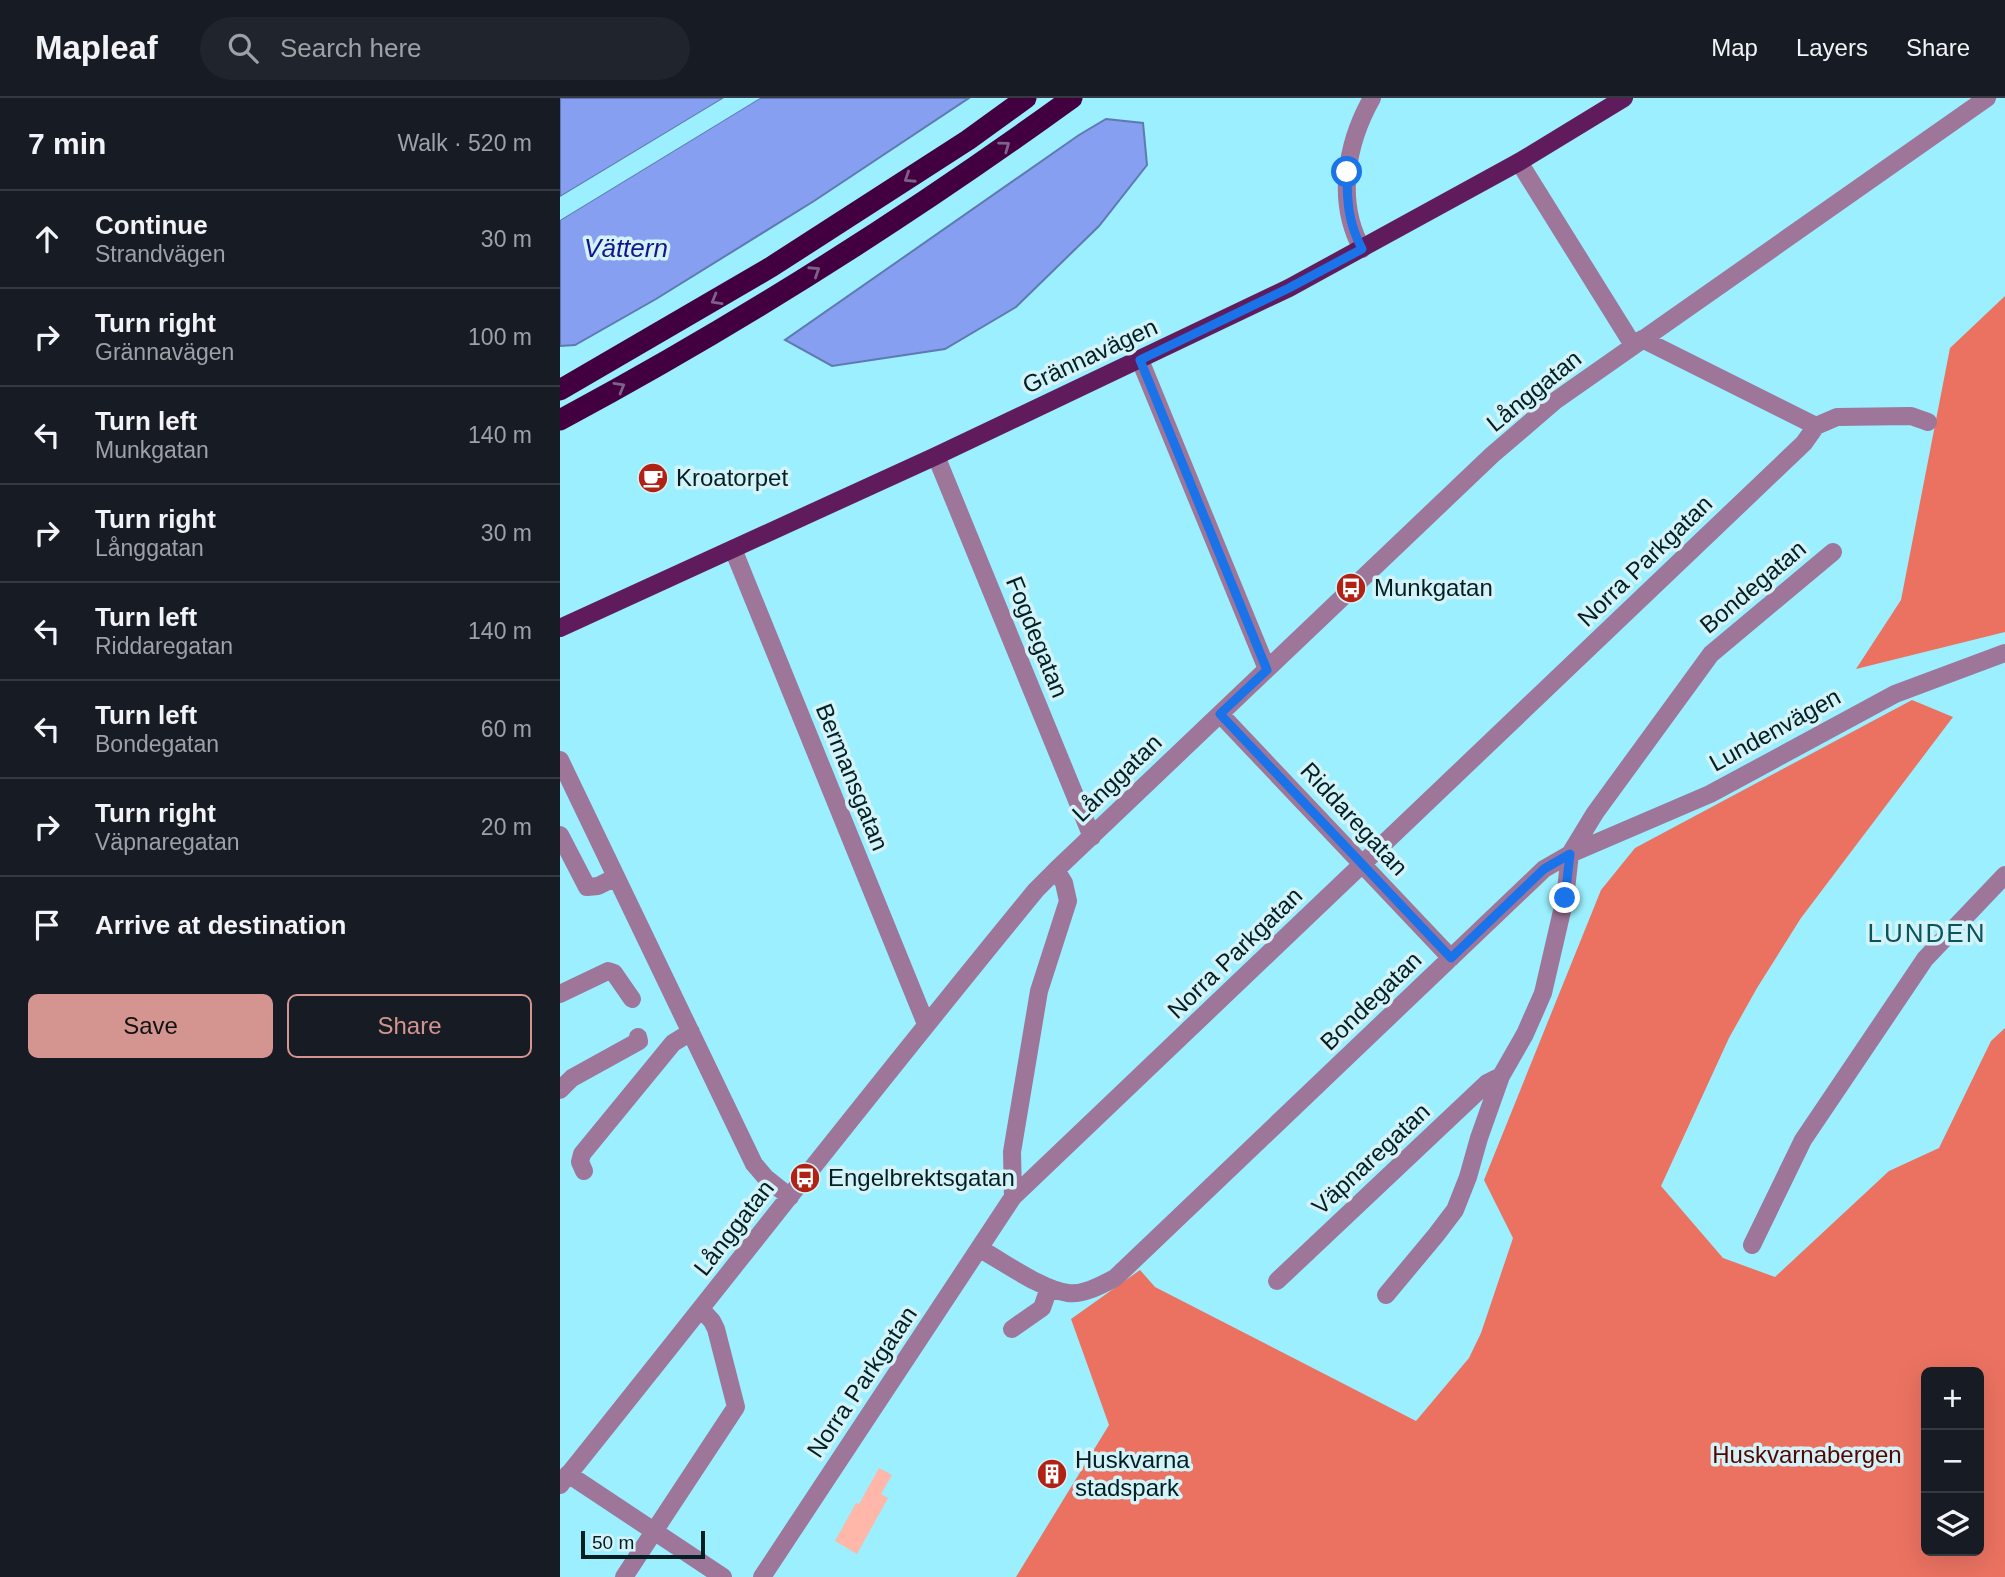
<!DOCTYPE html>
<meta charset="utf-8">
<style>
:root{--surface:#171b24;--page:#20242c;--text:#f1f3f6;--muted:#9ea1a6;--line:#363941;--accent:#d49590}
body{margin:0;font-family:Helvetica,sans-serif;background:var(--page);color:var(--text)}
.controls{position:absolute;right:21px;bottom:21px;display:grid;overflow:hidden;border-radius:10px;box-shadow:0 7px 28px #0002}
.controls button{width:63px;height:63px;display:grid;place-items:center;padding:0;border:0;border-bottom:2px solid var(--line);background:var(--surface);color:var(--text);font:35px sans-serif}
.scale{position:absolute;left:21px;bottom:18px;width:124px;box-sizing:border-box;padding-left:7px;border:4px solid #041f23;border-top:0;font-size:19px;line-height:24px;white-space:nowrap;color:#041f23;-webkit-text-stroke:5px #d4f3f9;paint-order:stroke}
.stop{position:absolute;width:21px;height:21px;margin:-16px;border:5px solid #1a73e8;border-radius:50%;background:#fff}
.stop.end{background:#1a73e8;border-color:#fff;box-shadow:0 2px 7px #0008}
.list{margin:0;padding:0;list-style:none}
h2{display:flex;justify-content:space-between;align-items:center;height:91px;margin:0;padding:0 28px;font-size:30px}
h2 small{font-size:23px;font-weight:400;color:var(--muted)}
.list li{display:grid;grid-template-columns:46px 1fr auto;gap:21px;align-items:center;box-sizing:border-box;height:98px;padding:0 28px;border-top:2px solid var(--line)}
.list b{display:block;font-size:26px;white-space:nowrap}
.list p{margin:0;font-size:23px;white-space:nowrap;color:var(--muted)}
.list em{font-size:23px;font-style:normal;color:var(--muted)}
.actions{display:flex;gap:14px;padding:21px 28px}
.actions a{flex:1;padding:16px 0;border:2px solid var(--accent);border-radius:10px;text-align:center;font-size:24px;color:var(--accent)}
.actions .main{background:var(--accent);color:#111}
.icon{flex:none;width:38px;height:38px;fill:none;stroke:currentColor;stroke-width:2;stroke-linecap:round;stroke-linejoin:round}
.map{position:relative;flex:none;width:1445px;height:1479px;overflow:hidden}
header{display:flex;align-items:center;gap:42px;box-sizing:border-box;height:98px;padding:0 35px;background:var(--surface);border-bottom:2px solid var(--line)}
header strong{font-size:33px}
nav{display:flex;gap:38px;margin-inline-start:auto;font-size:24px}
.search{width:490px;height:63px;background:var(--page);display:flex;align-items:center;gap:18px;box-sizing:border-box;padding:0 24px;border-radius:38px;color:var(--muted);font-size:26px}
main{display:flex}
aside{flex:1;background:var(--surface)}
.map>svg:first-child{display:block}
</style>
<header>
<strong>Mapleaf</strong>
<div class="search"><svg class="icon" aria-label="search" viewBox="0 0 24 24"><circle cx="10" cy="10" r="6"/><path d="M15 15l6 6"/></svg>Search here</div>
<nav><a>Map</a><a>Layers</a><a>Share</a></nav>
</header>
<main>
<aside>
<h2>7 min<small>Walk · 520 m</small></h2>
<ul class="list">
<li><svg class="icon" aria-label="ahead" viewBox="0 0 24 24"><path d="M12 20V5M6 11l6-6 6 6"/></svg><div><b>Continue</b><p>Strandvägen</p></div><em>30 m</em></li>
<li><svg class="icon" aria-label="right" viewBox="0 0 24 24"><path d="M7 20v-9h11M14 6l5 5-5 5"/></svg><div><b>Turn right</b><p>Grännavägen</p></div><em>100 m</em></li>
<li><svg class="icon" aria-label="left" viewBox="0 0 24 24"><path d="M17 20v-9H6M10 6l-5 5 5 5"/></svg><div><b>Turn left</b><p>Munkgatan</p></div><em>140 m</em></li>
<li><svg class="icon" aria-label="right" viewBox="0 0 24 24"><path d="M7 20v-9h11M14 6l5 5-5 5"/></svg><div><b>Turn right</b><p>Långgatan</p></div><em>30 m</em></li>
<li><svg class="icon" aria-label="left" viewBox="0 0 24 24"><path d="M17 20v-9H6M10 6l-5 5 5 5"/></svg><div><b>Turn left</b><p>Riddaregatan</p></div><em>140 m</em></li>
<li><svg class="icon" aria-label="left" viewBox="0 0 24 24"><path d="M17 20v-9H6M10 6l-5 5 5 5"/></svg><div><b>Turn left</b><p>Bondegatan</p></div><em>60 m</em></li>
<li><svg class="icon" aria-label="right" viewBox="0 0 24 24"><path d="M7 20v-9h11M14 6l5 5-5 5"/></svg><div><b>Turn right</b><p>Väpnaregatan</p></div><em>20 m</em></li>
<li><svg class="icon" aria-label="arrive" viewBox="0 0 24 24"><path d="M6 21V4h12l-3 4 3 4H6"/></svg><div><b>Arrive at destination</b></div></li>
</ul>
<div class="actions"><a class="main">Save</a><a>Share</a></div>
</aside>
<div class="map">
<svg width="1445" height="1479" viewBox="0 0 1445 1479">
<rect width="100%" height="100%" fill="#9beffe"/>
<path fill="#ffb7aa" d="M319 1370 332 1377 321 1396 328 1400 297 1456 275 1443 296 1405 299 1406Z"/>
<path fill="#eb7261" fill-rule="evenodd" d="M1445 198V534L1296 571 1341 502 1390 250Z
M1352 602 1393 619 1241 820 1197 890 1169 940 1101 1088 1163 1160 1215 1179 1329 1073 1379 1050 1431 943 1445 930V1479H456L549 1327 511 1221 580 1172 595 1189 856 1323 909 1260 921 1235 953 1140 924 1082 1041 792 1075 750ZM1366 1274H1419V1453H1366Z"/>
<path fill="#869ff0" stroke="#5f79b2" stroke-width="2" d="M0 0H164L0 99Z
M200 0H409L254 103 96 201 15 247 0 248V122Z
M546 21 583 25 587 67 539 128 456 209 385 251 272 268 225 242 519 37Z"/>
<path fill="#9beffe" d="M164 0H167L165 3 0 103V99Z
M194 0H200L0 122V118Z"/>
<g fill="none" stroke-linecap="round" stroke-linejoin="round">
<path stroke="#9d7699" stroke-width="18" d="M959 64 1073 247
M802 151C776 104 786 46 812 0
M1082 241 1256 328
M580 262 707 571
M1256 328 1277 319 1351 318 1368 324
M376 358 532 739
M173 451 366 926
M660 616 891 860
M0 662 194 1066 206 1080 230 1099
M0 737 27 789 38 788 56 779
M1010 756 1150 696 1335 596 1445 555
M0 896 48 873 54 875 72 901
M0 992 12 980 79 943 78 939
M24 1073 20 1064 22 1056 113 945 131 934
M453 1099 452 1054 479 893 508 803 504 785 496 772
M1192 1147 1243 1042 1365 861 1445 777
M420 1151C444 1164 482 1192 508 1195 524 1197 541 1187 555 1180L984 771 1010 756 1035 715 1151 556 1273 454
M717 1183 927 985 941 978
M826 1197 876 1137 895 1112 908 1079 919 1040 941 978 965 936 983 895 1005 800 1010 756
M452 1231 482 1210 489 1190
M8 1376 163 1479
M0 1387C159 1189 315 988 476 792L496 772 932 357 995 303 1427 0
M64 1479 176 1309 156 1231 152 1223 141 1211
M202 1479 453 1099 1244 345 1256 328"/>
<path stroke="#601b5d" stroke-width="18" d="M0 530 376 358 729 190 959 64 1064 0"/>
<path stroke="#430040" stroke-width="21" d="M0 292 211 169 408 42 466 0
M0 322C177 227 349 118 512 0"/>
</g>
<defs><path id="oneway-chevron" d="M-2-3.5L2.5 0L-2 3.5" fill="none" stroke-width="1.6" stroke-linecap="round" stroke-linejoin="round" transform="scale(1.75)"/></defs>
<g stroke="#7d618a">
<use href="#oneway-chevron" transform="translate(445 48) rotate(-36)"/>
<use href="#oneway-chevron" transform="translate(349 80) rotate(147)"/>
<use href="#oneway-chevron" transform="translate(255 173) rotate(-33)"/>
<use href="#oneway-chevron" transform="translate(156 202) rotate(150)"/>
<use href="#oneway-chevron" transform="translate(60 289) rotate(-30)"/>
</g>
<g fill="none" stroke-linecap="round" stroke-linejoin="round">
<path stroke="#1a73e8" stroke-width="9" d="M787 74C787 104 788 124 802 151L729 190 580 262 707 572 660 616 891 860 984 771 1010 756 1005 800"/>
</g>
<defs>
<g id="cafe-disc" transform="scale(1.575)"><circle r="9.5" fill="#b12214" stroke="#d4f3f9"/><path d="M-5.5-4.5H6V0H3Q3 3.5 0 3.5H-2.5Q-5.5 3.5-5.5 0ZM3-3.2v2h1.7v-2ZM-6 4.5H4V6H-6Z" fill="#fff"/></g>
<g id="bus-disc" transform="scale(1.575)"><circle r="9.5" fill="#b12214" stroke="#d4f3f9"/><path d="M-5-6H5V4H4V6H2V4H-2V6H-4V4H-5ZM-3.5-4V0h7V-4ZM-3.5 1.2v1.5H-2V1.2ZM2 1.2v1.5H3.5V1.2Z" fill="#fff"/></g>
<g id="building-disc" transform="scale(1.575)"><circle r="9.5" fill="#b12214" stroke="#d4f3f9"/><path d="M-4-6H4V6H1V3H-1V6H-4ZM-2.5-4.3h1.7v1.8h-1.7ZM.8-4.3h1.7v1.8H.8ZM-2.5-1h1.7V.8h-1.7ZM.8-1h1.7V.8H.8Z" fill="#fff"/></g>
</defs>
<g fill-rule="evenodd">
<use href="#cafe-disc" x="93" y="380"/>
<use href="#bus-disc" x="791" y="490"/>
<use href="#bus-disc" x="245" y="1080"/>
<use href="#building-disc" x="492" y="1376"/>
</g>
<g text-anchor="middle" stroke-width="7" stroke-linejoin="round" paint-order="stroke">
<g font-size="24" fill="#041f23" stroke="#d4f3f9">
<text transform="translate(530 258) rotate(-25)" y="8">Grännavägen</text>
<text transform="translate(974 293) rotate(-39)" y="8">Långgatan</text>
<text transform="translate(1085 463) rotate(-44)" y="8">Norra Parkgatan</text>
<text transform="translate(1193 489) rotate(-40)" y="8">Bondegatan</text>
<text transform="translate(477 539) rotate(68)" y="8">Fogdegatan</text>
<text transform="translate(1215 632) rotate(-29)" y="8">Lundenvägen</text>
<text transform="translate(292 679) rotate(68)" y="8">Bermansgatan</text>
<text transform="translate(557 680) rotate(-44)" y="8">Långgatan</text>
<text transform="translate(794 721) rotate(47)" y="8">Riddaregatan</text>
<text transform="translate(675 855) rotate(-44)" y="8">Norra Parkgatan</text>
<text transform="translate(811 903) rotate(-44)" y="8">Bondegatan</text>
<text transform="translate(811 1061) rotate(-43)" y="8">Väpnaregatan</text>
<text transform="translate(174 1130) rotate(-52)" y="8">Långgatan</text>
<text transform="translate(302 1284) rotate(-56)" y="8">Norra Parkgatan</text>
</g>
<g font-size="24" fill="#041f23" stroke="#d4f3f9" text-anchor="start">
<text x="116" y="388">Kroatorpet</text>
<text x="814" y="498">Munkgatan</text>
<text x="268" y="1088">Engelbrektsgatan</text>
<text x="515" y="1370">Huskvarna<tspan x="515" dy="28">stadspark</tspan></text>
</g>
<g font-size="24" fill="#530602" stroke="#d4f3f9">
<text x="1247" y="1365">Huskvarnabergen</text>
</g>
<g font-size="26" font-style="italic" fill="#17148b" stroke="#d4f3f9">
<text x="66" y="159">Vättern</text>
</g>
<g font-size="26" letter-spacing="2" fill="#0a545e" stroke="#d4f3f9">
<text x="1367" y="844">LUNDEN</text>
</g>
</g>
</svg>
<div class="controls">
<button>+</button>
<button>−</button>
<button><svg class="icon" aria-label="layers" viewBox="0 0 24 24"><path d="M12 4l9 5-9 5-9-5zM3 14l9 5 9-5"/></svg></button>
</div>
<div class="scale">50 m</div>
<div class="stop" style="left:787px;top:74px"></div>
<div class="stop end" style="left:1005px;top:800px"></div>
</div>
</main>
